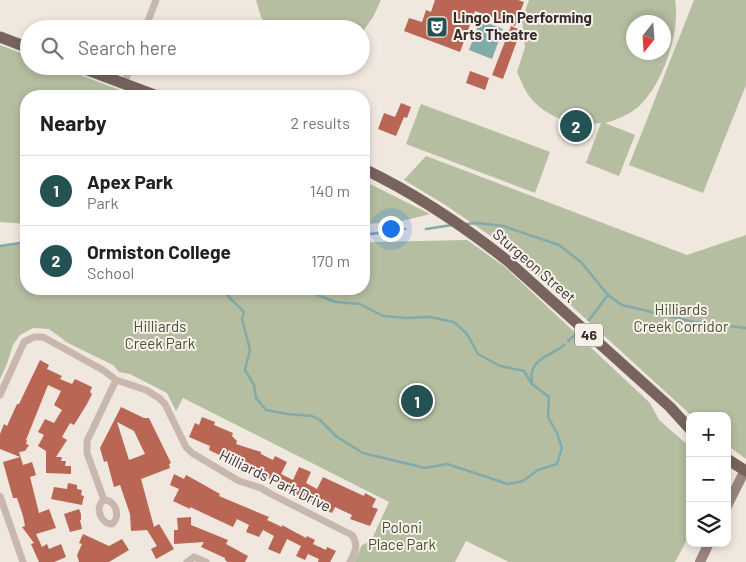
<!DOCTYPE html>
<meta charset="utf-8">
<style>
:root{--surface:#fff;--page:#f2f2f2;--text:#202124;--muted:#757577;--line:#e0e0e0;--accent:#245253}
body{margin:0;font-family:Barlow,sans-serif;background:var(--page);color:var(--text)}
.controls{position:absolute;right:15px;bottom:15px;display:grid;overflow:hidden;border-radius:10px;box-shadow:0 2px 8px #0003}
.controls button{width:45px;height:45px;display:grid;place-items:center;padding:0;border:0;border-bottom:1px solid var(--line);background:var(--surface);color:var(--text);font:25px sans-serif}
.compass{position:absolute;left:626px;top:15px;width:45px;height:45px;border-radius:50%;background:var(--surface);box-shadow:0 2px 8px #0003;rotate:197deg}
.you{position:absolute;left:390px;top:228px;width:18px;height:18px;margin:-12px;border:4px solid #fff;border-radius:50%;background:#1a73e8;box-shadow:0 0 0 8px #1a73e833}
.badge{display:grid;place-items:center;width:32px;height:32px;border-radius:50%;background:var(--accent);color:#fff;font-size:16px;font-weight:700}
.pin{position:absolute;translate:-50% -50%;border:2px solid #fff;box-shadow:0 1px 5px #0006}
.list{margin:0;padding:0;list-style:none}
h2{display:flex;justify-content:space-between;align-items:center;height:65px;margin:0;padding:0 20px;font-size:21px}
h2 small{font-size:16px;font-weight:400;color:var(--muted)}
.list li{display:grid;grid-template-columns:32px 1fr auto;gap:15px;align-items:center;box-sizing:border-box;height:70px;padding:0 20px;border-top:1px solid var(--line)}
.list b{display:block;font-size:19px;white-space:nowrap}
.list p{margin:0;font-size:16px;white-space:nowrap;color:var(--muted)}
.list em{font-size:16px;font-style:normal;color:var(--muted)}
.icon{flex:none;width:28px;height:28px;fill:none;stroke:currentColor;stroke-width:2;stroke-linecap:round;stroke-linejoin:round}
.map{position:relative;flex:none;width:746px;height:562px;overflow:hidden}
.search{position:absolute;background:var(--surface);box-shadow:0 2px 8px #0003;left:20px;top:20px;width:350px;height:55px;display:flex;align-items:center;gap:12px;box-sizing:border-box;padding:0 18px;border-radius:28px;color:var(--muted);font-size:19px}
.panel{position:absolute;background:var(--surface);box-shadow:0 2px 8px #0003;left:20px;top:90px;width:350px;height:205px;border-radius:20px}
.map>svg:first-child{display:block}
</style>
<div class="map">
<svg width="746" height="562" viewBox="0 0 746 562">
<rect width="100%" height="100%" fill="#f0e7df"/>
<path fill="#b5bea0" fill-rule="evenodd" d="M256 0H381L373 17 361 34V29H269L261 17Z
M529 0H675C681 32 662 87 637 108 628 115 616 120 605 123L635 135 619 176 586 163 601 123C573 127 543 117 527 93 523 87 520 78 517 72L525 47 522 20ZM634 22H664V52H634Z
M694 0H746V85L703 193 629 165Z
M0 45 29 56V66H56L136 96H26V224L0 222Z
M421 104 550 152 535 193 406 144Z
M426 156 687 255 746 235V459L727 445V416H692L508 248 447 206 404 180Z
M364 181 430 214 398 222 364 224Z
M467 240 505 267 650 403 659 420 690 447V534L675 562H509L466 541 455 562H354L362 545 371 541 389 502 183 398 176 411 167 393 130 374 119 372 113 365 68 343 49 329 33 328 20 335 13 345 7 364 0 379V246L26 242V289H364V243L374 242Z"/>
<path fill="#81aaaa" d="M480 20 503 29 492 59 469 50Z"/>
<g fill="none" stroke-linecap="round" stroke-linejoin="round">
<path stroke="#81aaaa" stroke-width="2.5" d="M465 224 478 223 503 226 559 245 581 262 608 295 622 305 694 322 746 328
M426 229 452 225
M364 235 405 229
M0 246 26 242
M224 289C227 298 237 304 244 312L242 319 250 350 245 370 254 385 256 398 266 410 288 414 312 416 320 420 337 437 363 453 425 468 447 464 508 484 523 481 538 470 557 464 562 448 557 433 548 417 549 397 532 384 524 371 500 366 478 354 467 334 454 322 430 317 406 318 383 316 360 304 336 302 317 295 314 289
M589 320 608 295
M568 341 575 335
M532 381C528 359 551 356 564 345"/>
</g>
<path fill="#b96754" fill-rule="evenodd" d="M435 0H518L524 2 515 26 475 11 460 52 404 31 409 18 422 22 426 10 431 12Z
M511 26 518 29 515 36 518 38 503 79 492 75Z
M470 71 489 78 485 90 466 83Z
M401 103 411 107 407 118 404 117 396 136 378 129 384 113 395 117Z
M40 360 49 365 47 369 62 376 60 379 72 384 75 379 92 387 90 392 92 394 87 404 74 425 70 423 62 437 67 440 56 457H62L61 461H66L65 466H71V474L46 473V451L38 446 44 435 38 432 45 419 54 423 62 410 54 405 61 391 48 385 26 440H27L26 444 29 445 25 451 19 452 23 465 32 462 36 475 30 477 39 513 49 509 56 528 36 534 42 547 47 544 49 549 61 544 66 557 54 562H39L31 544 34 543 22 527 25 526 23 516 17 498H13L3 462 20 457 0 449V434L4 424 7 426 17 404H19Z
M121 407 144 418H149L171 463 169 464 170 468 141 479 154 527 159 524 174 549 156 559 151 549 157 546 147 530 131 531 130 514 120 485 114 487 107 461 104 462 100 448ZM117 422 134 431 145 454 129 460Z
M202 417 215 422 214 425 233 433 232 436 237 441 236 444 261 452V454L273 460 275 456 287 462 281 474 293 480 299 467 311 472 306 483 317 489 323 477 364 496 365 493 376 499 372 507 378 509 370 526 350 519 352 515 335 507 332 513 323 509 324 508 300 496 281 488 282 485 209 450 210 446 189 437 195 423 199 425Z
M174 474 184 479 186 475 197 481 220 494 219 496 269 517 267 520 282 527V525L306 538 307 536 315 540 313 544 326 550 327 547 336 551 330 562H318L319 559 308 554 305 560 296 556 301 546 287 539 280 554 268 549 274 536 263 530 259 537 246 532 249 525 237 519 233 527 190 507V509L173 501 179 489 170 485Z
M68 483 77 485V489L82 490 81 495 84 496 82 505 51 499 54 487 67 489Z
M79 509 81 514V520H80L82 529 70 532 64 514Z
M191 517V525L228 540 226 544 248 556 245 562H228L225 560V558L201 547 204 542 174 544V530H178L177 518Z
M83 534 109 546 122 539 129 550 109 562H79L77 555 82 544 79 543Z"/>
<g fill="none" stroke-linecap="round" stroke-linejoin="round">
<path stroke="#c7b7ac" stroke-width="7" d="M145 29 156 0
M124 84 131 66
M0 395 24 342 34 337H43L103 370 116 380 146 390 159 398 165 404 186 447 192 453 239 481 261 488 271 494 352 535C359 545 355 552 350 562
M0 496 23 562
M104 500 87 453V441L116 380
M104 500C116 500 121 517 112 524 101 524 94 507 104 500Z
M187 562 194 557 206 562"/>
<path stroke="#9a867d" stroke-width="10" d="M727 506 745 470
M700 562 709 543"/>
<path stroke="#76645d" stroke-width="11" d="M0 37 29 48
M77 66 157 96
M364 169C416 194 464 226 509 262L670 407 690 429
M727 459 746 471"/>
</g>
<defs>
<g id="theatre-square" transform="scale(1.125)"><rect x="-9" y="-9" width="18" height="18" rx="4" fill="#245253" stroke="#f8f1eb"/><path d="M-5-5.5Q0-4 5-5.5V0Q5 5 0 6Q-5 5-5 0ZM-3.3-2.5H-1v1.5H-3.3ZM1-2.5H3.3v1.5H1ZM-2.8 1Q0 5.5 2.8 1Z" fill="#fff"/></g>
</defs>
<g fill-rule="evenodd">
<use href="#theatre-square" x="437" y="27"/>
</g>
<g text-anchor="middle" stroke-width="4" stroke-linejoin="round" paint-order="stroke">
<rect fill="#f8f1eb" stroke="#706864" stroke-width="1" x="575" y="323.5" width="28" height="23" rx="4"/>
<g font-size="14" font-weight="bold" fill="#362d2a">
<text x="589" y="340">46</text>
</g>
<g font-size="15" font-weight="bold" fill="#362d2a" stroke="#f8f1eb" text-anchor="start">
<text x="453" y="23">Lingo Lin Performing<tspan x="453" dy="17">Arts Theatre</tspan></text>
</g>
<g font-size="15" fill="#362d2a" stroke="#f8f1eb">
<text transform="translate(534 266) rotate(41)" y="5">Sturgeon Street</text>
<text transform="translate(275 481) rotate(26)" y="5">Hilliards Park Drive</text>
</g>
<g font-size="15" fill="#475130" stroke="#f8f1eb">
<text x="681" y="315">Hilliards<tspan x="681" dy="17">Creek Corridor</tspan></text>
<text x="160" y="332">Hilliards<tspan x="160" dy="17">Creek Park</tspan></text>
<text x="402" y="533">Poloni<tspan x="402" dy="17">Place Park</tspan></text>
</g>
</g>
</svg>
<div class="controls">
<button>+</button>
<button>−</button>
<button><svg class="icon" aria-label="layers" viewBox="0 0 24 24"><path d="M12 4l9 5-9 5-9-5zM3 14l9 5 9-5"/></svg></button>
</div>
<svg class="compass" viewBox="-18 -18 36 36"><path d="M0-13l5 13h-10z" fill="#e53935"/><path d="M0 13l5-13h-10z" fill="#757577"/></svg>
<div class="you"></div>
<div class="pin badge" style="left:417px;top:401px">1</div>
<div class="pin badge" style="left:576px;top:126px">2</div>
<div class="search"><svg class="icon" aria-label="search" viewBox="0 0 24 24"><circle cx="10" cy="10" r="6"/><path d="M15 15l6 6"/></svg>Search here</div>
<section class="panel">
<h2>Nearby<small>2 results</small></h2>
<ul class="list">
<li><span class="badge">1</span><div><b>Apex Park</b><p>Park</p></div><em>140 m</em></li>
<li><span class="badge">2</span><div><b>Ormiston College</b><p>School</p></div><em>170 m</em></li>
</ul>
</section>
</div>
